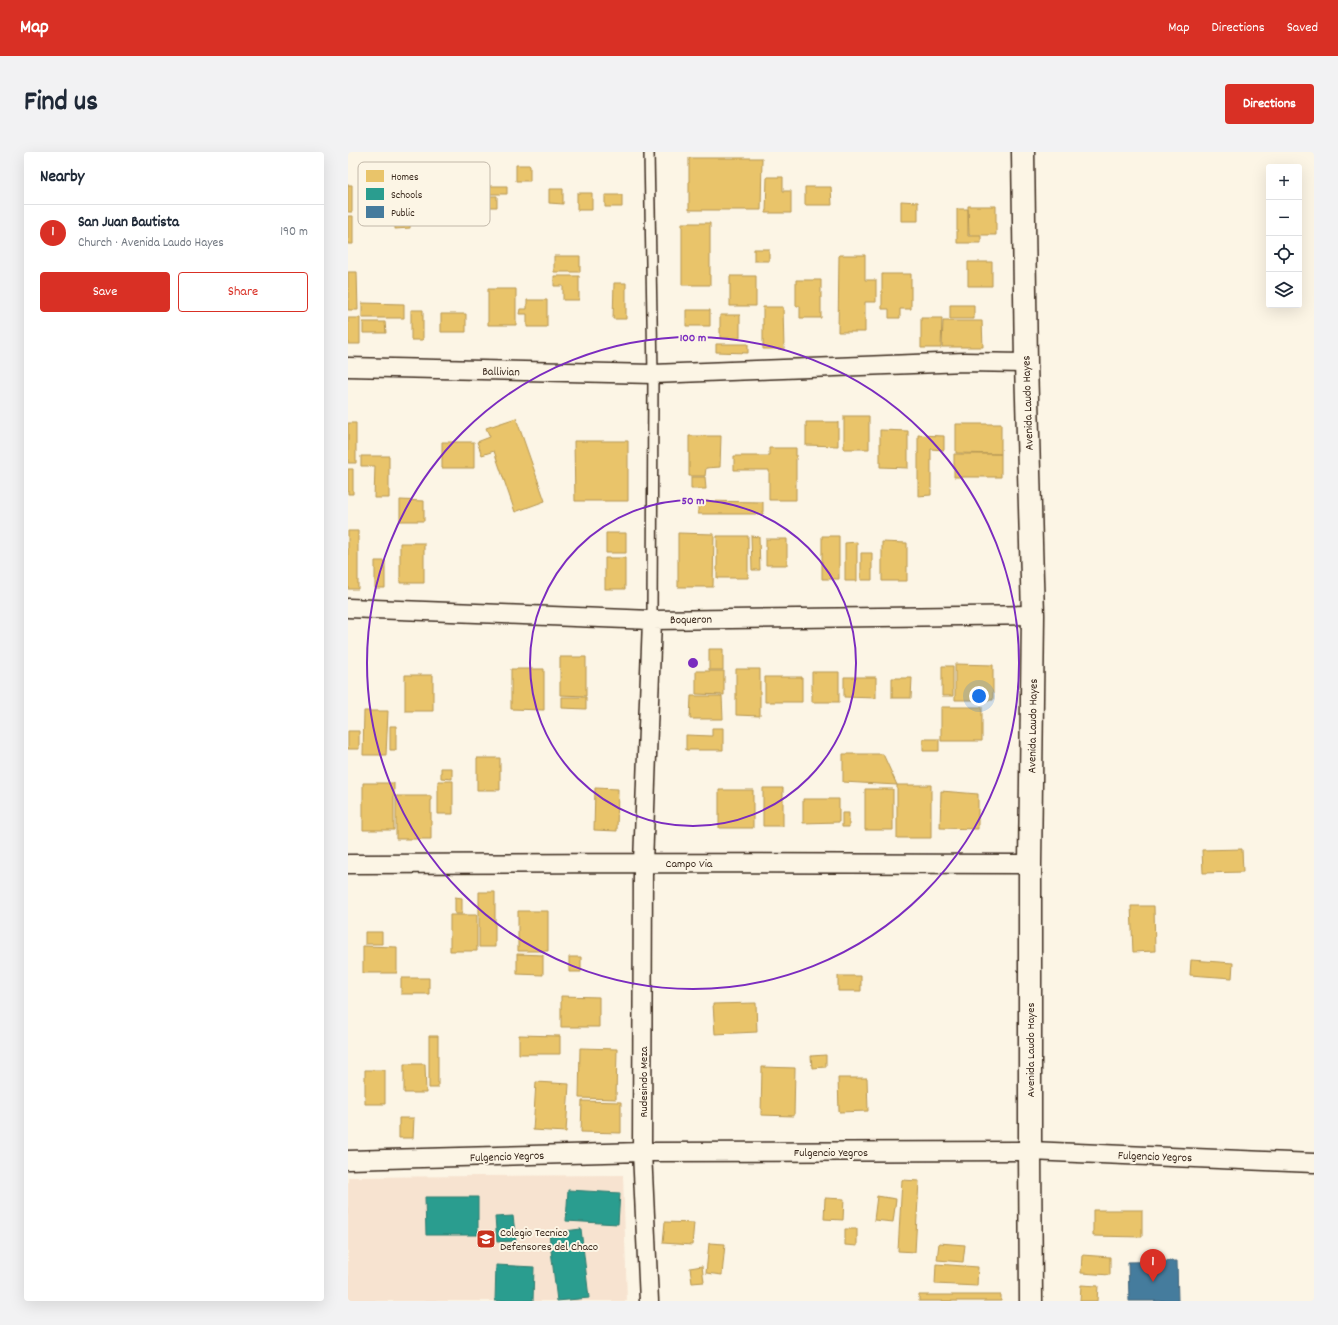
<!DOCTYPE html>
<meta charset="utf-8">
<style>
:root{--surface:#fff;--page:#f2f2f3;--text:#1f2937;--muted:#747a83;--line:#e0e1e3;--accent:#d93025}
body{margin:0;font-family:Dekko,sans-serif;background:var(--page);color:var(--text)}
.controls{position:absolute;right:12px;top:12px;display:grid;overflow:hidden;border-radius:4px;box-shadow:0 4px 16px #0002}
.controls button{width:36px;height:36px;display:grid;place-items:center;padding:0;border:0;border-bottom:1px solid var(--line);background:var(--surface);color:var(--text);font:20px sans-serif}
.you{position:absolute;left:631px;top:544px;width:14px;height:14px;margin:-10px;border:3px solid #fff;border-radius:50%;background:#1a73e8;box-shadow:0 0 0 6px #1a73e833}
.badge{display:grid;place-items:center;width:26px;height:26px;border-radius:50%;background:var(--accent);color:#fff;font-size:13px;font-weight:700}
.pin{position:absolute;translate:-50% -33px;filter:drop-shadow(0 1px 2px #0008)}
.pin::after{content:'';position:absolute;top:21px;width:14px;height:12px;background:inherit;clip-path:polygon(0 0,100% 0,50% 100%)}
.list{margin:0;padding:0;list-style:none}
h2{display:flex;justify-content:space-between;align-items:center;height:52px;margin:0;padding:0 16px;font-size:17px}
h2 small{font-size:13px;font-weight:400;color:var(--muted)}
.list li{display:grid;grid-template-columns:26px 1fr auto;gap:12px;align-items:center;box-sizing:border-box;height:56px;padding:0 16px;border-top:1px solid var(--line)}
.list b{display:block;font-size:15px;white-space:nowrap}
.list p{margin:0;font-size:13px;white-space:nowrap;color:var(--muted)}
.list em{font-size:13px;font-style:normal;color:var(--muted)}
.actions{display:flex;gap:8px;padding:12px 16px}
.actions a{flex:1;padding:9px 0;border:1px solid var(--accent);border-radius:4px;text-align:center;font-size:14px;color:var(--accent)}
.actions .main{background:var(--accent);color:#fff}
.icon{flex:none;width:22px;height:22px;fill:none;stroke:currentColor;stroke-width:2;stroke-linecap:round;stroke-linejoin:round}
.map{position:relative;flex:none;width:966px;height:1149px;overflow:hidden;border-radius:4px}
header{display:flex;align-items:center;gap:24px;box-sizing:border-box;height:56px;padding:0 20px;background:var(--accent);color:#fff}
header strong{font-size:19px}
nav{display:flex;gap:22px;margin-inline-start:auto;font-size:14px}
.intro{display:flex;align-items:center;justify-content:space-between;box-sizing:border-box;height:96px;padding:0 24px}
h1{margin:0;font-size:28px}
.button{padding:10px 18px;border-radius:4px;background:var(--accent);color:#fff;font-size:14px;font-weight:700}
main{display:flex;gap:24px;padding:0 24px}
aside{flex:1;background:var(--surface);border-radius:4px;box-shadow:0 4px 16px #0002}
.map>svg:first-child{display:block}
</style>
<header>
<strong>Map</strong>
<nav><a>Map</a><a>Directions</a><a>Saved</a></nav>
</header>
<div class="intro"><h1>Find us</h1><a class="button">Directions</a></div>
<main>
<aside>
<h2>Nearby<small></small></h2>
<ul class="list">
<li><span class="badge">1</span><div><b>San Juan Bautista</b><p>Church · Avenida Laudo Hayes</p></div><em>190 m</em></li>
</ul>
<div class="actions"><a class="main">Save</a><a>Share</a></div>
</aside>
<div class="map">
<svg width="966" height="1149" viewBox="0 0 966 1149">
<rect width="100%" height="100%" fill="#fcf5e5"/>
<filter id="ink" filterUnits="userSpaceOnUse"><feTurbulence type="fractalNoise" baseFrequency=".025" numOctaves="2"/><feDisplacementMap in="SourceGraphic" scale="8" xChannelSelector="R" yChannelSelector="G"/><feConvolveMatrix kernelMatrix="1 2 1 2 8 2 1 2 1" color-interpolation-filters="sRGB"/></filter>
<g filter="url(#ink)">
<path fill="#f7e3d0" d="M275 1023 279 1149H0V1025Z"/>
<path fill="#e9c46a" stroke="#b59653" d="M341 6H414L413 58H341Z
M168 13H182V29H168Z
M419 25H435V39H443V61H418Z
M0 33H4V60H0Z
M133 34H159V42H133Z
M457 35H483L484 53H457Z
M201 37H215V52L201 51Z
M229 41H244V58H229Z
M257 43H274V55H257Z
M130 44H149V55H130Z
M62 47V76L47 77V48Z
M553 49 570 50V69H553Z
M620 54H648V83H621Z
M609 57H620V84H633V91H609Z
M0 64H5V92H0Z
M334 71H362V133H334Z
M406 97H421V109H406Z
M491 103H517V128H528V150H517V180H490Z
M206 104H232V120H206Z
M620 110H644V134H620Z
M0 120H9L10 158H0Z
M534 122H563V157H552V166H541V157H534Z
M206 124H231V148H215V134H206Z
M382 124H408V154H382Z
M448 128H473V166H452V154H448Z
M266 131H278V167H265Z
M140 137H168V173H140Z
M179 148H199V175H179V162H171L172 157H179Z
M14 151 56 152V166H14Z
M602 153H626V167H602Z
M415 155H435L436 197H415Z
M63 158H75V188H63Z
M338 158H362V174H338Z
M93 162H118V180H93Z
M372 163H392V186H372Z
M0 166H12V192H0Z
M573 166H594L593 196H573Z
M595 169H634L635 195H594Z
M15 170H37L38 181H15Z
M368 192H400V201L368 200Z
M496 264H521V297H496Z
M168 266 197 349 167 360 146 299 134 303 129 290 142 285 138 276Z
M458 270H490V294L458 293Z
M0 271H8V311H0Z
M608 272H653V302L608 301Z
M532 278 560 279V316L532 315Z
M570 283 596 284V298L583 297V343L570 344Z
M341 284H373L372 315 358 316 357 324H341Z
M226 289H280V349H227Z
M94 290H126V316H94Z
M421 296H448V348H421V318H386V304H421Z
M606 302H653V325H606Z
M13 304H41V346H26L27 314H13Z
M0 317H5V342H0Z
M343 325H357L358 337H343Z
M52 348 76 349V369H52Z
M350 349 415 350V362H350Z
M0 379H10V437H0Z
M258 381H278V401H258Z
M330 381 366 382 365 435H330Z
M369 384H400V426H369Z
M403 384 411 385 412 418H404Z
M474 384H491V427H474Z
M418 387H439V413H418Z
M509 390V429H497V391Z
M534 390 559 391V429H534Z
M52 391H76V431H52Z
M513 401H524V428H513Z
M257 406H277V437H257Z
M27 409H37V436H27Z
M361 497H375V518H361Z
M212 505H238V544L212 543Z
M607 512 645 513V548H607Z
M594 514H605V544H594Z
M163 517H196V558L163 557Z
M388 517H412V564L388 563Z
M348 519H376V543L348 542Z
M464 520H491V550H464Z
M57 523H85V559H57Z
M417 525H454V550H417Z
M496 525H528V546L496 545Z
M544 526H564L563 546H544Z
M343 544H374L375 567H342Z
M214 545H238V557L214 556Z
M593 555H634V589H593Z
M16 559H40L38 603H15Z
M42 574H48V598H42Z
M364 576H375V598H338V583L364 584Z
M0 579H11V597H0Z
M575 587H591V599H575Z
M495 602H535L549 633 495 630Z
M129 606H152V638H129Z
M93 616H104V627L93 626Z
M90 629H105V662H90Z
M15 631H46V678H15Z
M549 633H583V686H549Z
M247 636 270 637 269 679 246 678Z
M415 636H435V674H415Z
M517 637H545V678H517Z
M371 638H405V676H371Z
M593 639 630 642V677L592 676Z
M48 644H83V687H48Z
M455 647H491V670L455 671Z
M494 661H501V675H494Z
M894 697 895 720 855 721 854 698Z
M131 740H147V795H131Z
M107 745 114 746V762H107Z
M783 754H806L807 799 785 800Z
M170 759H200V799H170Z
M102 763H129V799H102Z
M17 780H34V792H17Z
M15 794 49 795V821H15Z
M169 802 195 803V823L169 822Z
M221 805H233V820H221Z
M843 808 885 811 884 826 842 823Z
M490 824H513V839H490Z
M53 826H81V842H53Z
M213 844 251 845V875H213Z
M408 851 409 880 367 882 365 852Z
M171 883 212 884V902H171Z
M81 884H90V936H81Z
M232 896 269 897 268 947 231 946Z
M478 903V915L464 916 463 904Z
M56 912H77L78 941H56Z
M414 915 447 916 446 964 413 963Z
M17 918H37V952H17Z
M490 926H519L520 959 491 960Z
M188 930 221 932 218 980 185 978Z
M234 949 273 950V981L233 980Z
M51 966H66L65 986H51Z
M554 1028 571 1029 567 1100 550 1099Z
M529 1044 548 1047 545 1070 526 1068Z
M477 1046 496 1047 495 1068 476 1067Z
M745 1058H794V1085L745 1084Z
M317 1070 346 1071 344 1093 315 1091Z
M497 1077H509V1094L497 1093Z
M361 1091 377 1092 374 1123 358 1121Z
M591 1091 617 1093 615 1110 589 1108Z
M734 1103 762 1105V1123L733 1121Z
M588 1112 630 1115 629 1134 587 1132Z
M354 1114 356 1130 344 1131 342 1116Z
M733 1133 750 1134 749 1149H732Z
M571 1143H653V1149H571Z"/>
<path fill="#2a9d8f" stroke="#2f7a6d" d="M220 1038 272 1041 270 1072 218 1069Z
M77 1045H130V1083H78Z
M165 1064 168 1089 149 1090 147 1065Z
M233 1077 241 1146 209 1149 201 1081Z
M148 1113 186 1115 185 1149H147Z"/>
<path fill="#457b9d" stroke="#426377" d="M829 1109 830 1149H781L780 1110Z"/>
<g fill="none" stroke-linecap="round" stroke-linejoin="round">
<g stroke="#3b2a1e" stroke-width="12">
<path id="lane" d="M301 0 305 222 304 468"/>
</g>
<g stroke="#3b2a1e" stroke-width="21">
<path id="street" d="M0 215 305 222 617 210 678 211
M0 456 304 468 685 463
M0 712 295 711 682 712
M0 1008 294 1000 682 999 966 1011
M301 1149 294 1000 295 711 304 468"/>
</g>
<g stroke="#3b2a1e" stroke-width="25">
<path id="secondary" d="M675 0 678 211 685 463 682 712V999L683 1149"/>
</g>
<use href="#lane" stroke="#fcf5e5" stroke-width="9"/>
<use href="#street" stroke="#fcf5e5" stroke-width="18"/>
<use href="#secondary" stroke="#fcf5e5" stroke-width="22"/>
</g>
</g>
<g fill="none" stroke="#7b2cbf" stroke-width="2">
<circle cx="345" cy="511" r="163"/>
<circle cx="345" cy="511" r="326"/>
</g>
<defs>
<g id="school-square" transform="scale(1)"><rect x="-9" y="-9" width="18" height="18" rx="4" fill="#c8321e" stroke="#fcf5e5"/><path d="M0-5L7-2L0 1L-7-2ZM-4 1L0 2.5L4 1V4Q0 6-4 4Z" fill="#fff"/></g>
</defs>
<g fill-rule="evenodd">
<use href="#school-square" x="138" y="1087"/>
</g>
<g text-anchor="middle" stroke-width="4" stroke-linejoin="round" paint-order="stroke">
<g font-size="12" fill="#3b2a1e" stroke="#fcf5e5">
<text transform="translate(153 219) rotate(1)" y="4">Ballivian</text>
<text transform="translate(679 251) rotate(-92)" y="4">Avenida Laudo Hayes</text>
<text transform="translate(343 467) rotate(-1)" y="4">Boqueron</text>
<text transform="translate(684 574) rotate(-89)" y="4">Avenida Laudo Hayes</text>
<text x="341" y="715">Campo Via</text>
<text transform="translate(682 898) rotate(-90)" y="4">Avenida Laudo Hayes</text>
<text transform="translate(295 930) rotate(-90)" y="4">Rudesindo Meza</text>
<text x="483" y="1004">Fulgencio Yegros</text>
<text transform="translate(159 1004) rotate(-2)" y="4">Fulgencio Yegros</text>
<text transform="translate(807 1004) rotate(2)" y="4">Fulgencio Yegros</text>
</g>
<g font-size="12" fill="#3b2a1e" stroke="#fcf5e5" text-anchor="start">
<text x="152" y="1084">Colegio Tecnico<tspan x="152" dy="14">Defensores del Chaco</tspan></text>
</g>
</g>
<rect x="10" y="10" width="132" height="64" rx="6" fill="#fcf5e5" stroke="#c2b8a9" stroke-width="1"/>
<rect x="18" y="18" width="18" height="12" fill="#e9c46a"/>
<rect x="18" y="36" width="18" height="12" fill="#2a9d8f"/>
<rect x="18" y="54" width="18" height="12" fill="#457b9d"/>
<g font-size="11" fill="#3b2a1e">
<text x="43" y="28">Homes</text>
<text x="43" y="46">Schools</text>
<text x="43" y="64">Public</text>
</g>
<circle cx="345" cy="511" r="6" fill="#7b2cbf" stroke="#fcf5e5" stroke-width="2"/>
<g font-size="12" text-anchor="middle" font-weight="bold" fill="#7b2cbf" stroke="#fcf5e5" stroke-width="4" stroke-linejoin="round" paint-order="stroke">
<text x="345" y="189">100 m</text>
<text x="345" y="352">50 m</text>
</g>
</svg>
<div class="controls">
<button>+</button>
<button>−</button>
<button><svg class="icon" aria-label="locate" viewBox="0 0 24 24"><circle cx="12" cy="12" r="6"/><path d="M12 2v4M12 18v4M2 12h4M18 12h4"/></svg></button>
<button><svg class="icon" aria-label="layers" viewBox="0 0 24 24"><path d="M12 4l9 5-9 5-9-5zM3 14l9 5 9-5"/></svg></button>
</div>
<div class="you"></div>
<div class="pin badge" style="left:805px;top:1130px">1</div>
</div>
</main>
